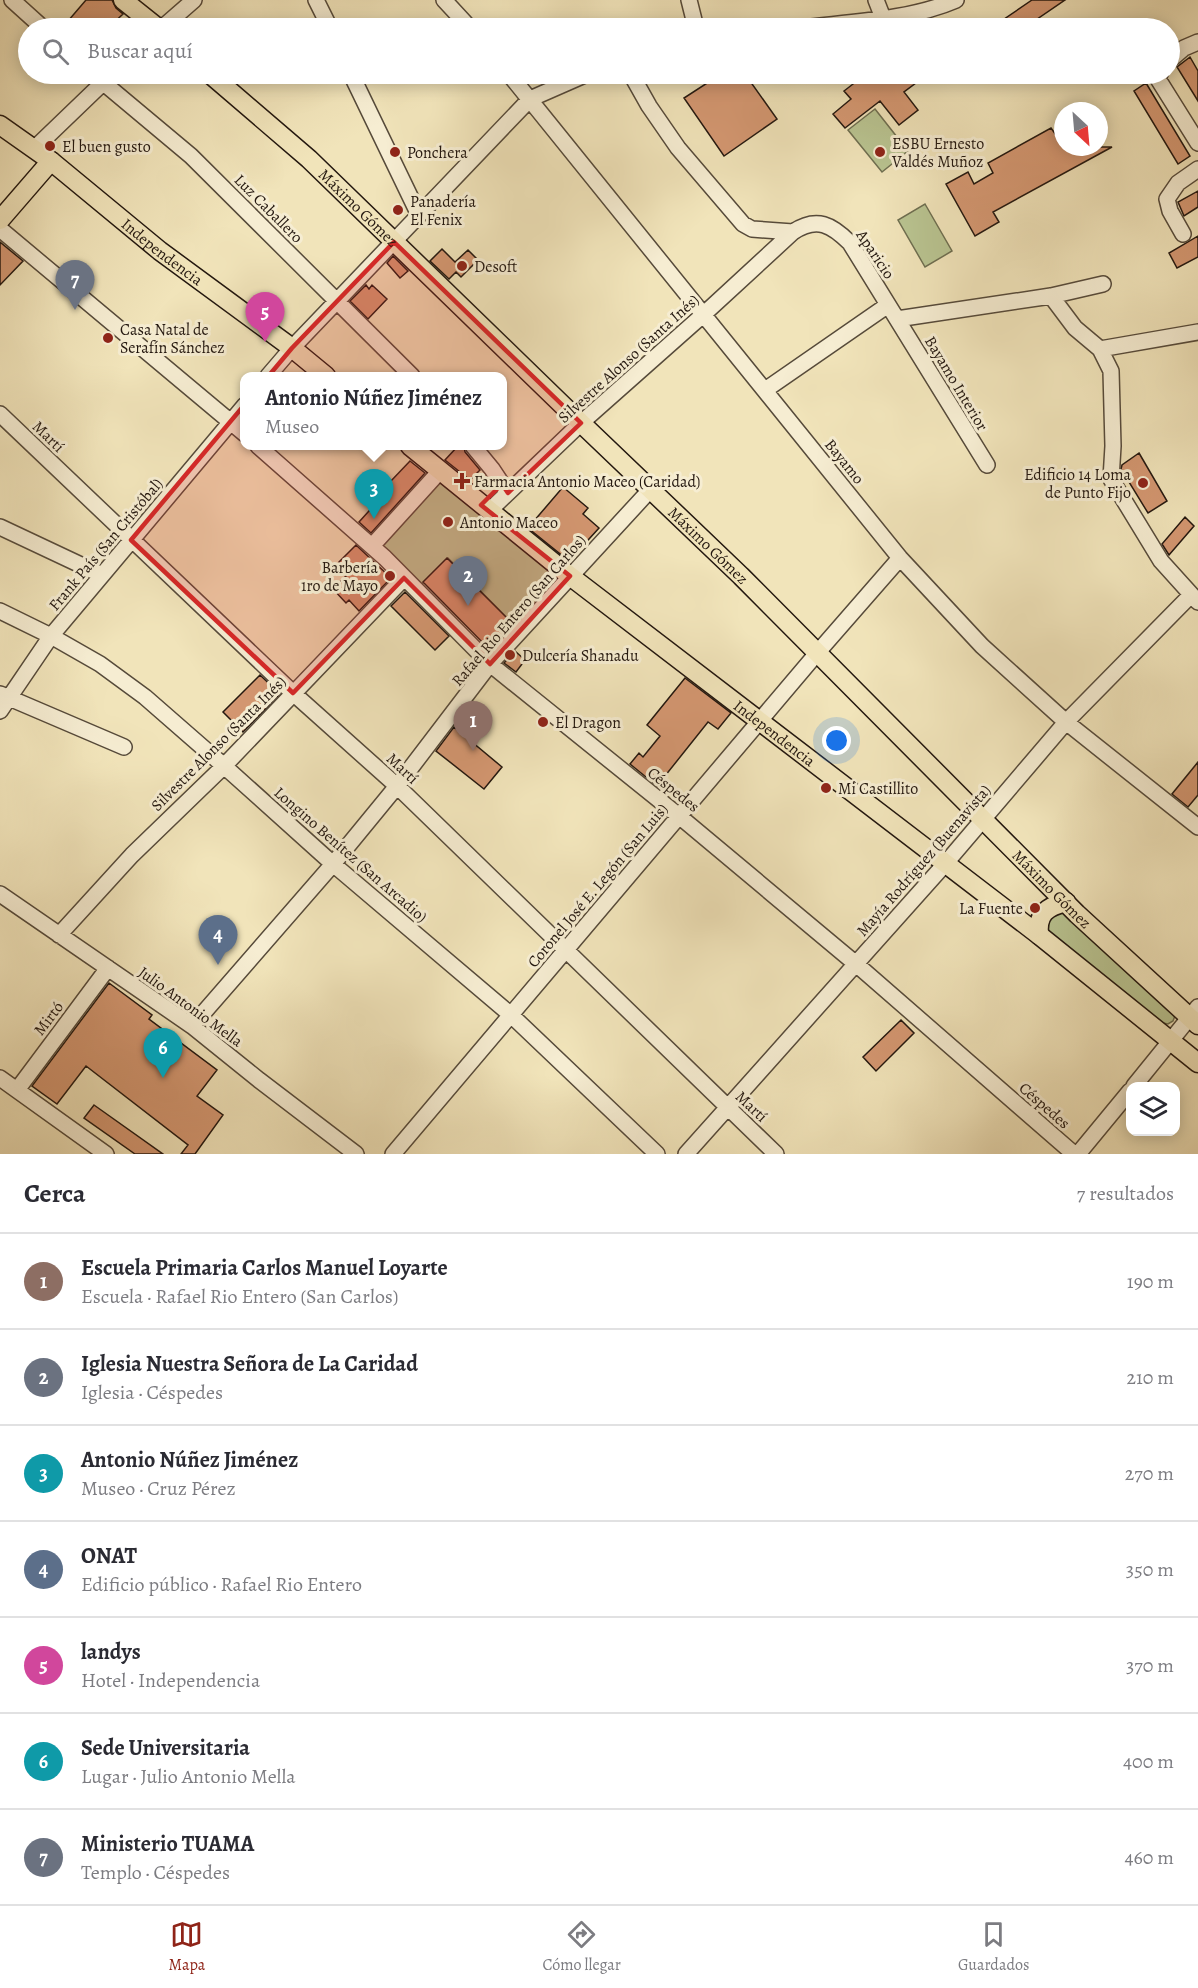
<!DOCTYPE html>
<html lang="es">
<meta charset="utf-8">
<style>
:root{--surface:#fff;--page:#f7f7f7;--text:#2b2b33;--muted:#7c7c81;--line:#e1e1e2;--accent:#8f2418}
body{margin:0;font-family:Alegreya,serif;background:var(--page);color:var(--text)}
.controls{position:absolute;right:18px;bottom:18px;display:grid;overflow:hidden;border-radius:12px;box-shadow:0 3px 15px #0003}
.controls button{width:54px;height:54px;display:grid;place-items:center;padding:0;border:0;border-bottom:2px solid var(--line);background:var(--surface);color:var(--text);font:30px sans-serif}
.compass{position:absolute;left:1054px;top:102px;width:54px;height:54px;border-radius:50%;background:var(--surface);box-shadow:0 3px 15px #0003;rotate:154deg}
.you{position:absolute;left:837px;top:741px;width:21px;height:21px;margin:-15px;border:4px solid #fff;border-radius:50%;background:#1a73e8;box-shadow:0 0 0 9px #1a73e833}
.badge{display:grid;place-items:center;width:39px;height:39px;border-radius:50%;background:var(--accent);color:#fff;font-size:20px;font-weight:700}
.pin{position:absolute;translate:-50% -50px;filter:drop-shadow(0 2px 3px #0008)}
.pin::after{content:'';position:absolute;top:32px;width:21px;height:18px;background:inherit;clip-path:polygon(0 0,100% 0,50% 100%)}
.popup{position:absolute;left:240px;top:372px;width:267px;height:78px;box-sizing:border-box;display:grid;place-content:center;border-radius:12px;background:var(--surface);filter:drop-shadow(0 2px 4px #0005);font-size:20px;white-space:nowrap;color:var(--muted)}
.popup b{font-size:22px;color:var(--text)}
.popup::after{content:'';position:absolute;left:50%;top:100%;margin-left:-12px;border:12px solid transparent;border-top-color:var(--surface)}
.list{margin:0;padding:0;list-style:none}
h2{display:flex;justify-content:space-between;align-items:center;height:78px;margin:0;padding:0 24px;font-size:26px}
h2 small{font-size:20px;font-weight:400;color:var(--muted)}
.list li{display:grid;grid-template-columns:39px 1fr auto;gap:18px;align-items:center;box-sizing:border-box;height:96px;padding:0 24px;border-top:2px solid var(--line)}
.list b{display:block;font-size:22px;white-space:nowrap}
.list p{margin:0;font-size:20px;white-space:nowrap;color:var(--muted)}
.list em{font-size:20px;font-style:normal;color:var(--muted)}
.icon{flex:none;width:33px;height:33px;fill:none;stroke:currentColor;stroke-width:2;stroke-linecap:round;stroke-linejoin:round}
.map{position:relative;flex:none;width:1198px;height:1154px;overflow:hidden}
.search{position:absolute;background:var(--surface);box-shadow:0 3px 15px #0003;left:18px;right:18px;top:18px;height:66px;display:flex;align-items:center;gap:15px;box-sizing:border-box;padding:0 21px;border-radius:33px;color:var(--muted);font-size:22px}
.sheet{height:750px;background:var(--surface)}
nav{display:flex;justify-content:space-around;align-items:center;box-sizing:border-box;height:84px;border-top:2px solid var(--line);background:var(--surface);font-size:16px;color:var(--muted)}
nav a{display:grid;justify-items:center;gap:3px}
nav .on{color:var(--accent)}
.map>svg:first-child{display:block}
</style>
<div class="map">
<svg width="1198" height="1154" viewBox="0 0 1198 1154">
<rect width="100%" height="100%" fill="#f1e4ba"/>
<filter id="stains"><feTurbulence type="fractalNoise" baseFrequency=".00333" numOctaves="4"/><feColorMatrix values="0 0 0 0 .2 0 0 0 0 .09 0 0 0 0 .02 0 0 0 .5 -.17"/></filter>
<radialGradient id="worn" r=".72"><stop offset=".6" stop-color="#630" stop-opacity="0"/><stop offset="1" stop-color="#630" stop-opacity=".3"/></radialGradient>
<path fill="#b9c491" stroke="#6e6e50" stroke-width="1.5" d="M875 109 908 151 882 172 848 130Z
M925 204 952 251 925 267 898 220Z
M441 481 555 571 558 581 516 627 448 558 420 586 380 548Z
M1063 911 1176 1013 1173 1021 1168 1024 1163 1023 1046 932 1049 918Z"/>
<path fill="#d49771" stroke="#23170f" stroke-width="1.5" d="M86 0H112L116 8 123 14 108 28H62Z
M1032 0H1065L1024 28H991Z
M1190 57 1198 71V101L1177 67Z
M721 74H745L777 119 724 156 684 98Z
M866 74H928L904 92 918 110 899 125 880 101 845 128 833 114 851 99 844 91Z
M1146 83 1190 156 1178 164 1134 91Z
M1051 128 1056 135 1063 132V147H1112L993 212 999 222 975 236 946 184 968 172 974 184 993 173 988 163Z
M1198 191V207L1184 216 1178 202Z
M1198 236V257L1177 268 1169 253Z
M0 242 23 261 0 285Z
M442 249 455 262 468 250 478 260 461 277 456 272 449 279 430 261Z
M393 256 408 271 400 278 387 263Z
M366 285 369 289 372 285 387 299 368 319 350 301Z
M458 446H464L465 452 480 470 470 480 445 460Z
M1139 453 1167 501 1148 513 1121 469 1122 465Z
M410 461 425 473 371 533 359 522 378 501 369 493 384 477 390 482Z
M563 487 588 508 583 514 599 528 569 561 528 528Z
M1185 517 1194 526 1169 555 1162 544Z
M356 545 391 578 359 611 349 600 346 603 333 589 349 573 339 562Z
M447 558 513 624 490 650 423 582Z
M405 592 449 636 435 650 391 606Z
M515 651 525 660 516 672 504 663Z
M260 675 280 694 243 732 223 712Z
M685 678 731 713 718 729 708 722 657 786 630 764 639 753 643 757 660 736 647 725Z
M454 727 502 767 484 789 436 751Z
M1198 762V795L1188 807 1172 794Z
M109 983 152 1015 149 1019 217 1070 197 1096 223 1115 195 1154H181L188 1145 86 1066 57 1104 32 1086Z
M901 1020 914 1033 876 1071 863 1057Z
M94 1105 163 1154H135L84 1118Z"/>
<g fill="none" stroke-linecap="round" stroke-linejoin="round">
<g stroke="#564a3a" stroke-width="18">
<path id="minor" d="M12 0 43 28
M316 0 330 28
M444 0 470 28
M689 0 696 28
M876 0 883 18
M162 28 194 0
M801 28C851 22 910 20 956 0
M1170 60 1184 48 1198 42
M93 74 191 156 412 376
M351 74 419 215
M509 74 900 558 982 646 1066 722 1198 827
M631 74 649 106 678 148 743 224 752 229 793 232
M1160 74 1158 79 1198 143
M34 149 112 74
M0 229 245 434
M1183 234 1170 211 1167 199 1178 183 1198 169
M1051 296 1075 328 1100 349 1111 371 1113 446 1111 479 1161 561 1198 602
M897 319 1051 296 1103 284
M1100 349 1198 332
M268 376 292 348 530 99 587 74
M765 390 888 305
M0 414 293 693 397 786 776 1154
M258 446 385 558 490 664 679 816 856 964 1074 1154
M473 446 492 469 508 493
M489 511 581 423 704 314 793 232C817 216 832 225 850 243L987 465
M0 527 102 575
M372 546 440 471
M0 611 51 636 100 664 145 697 224 766 333 864 511 1015 657 1154
M0 694 124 747
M0 711 51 636 245 405
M0 894 192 1026 259 1080 356 1154
M59 935 132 855 224 766 404 578
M192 1026 333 864 397 786 490 664 650 490
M0 1078 106 1154
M1134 1086 1198 1007
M17 1090 108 968
M393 1154 818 652 900 558
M686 1154 945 864 1066 722 1191 595
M1078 1154 1130 1091"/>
</g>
<g stroke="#23170f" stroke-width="21">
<g id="major">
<path d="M123 0 158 28"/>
<path id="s1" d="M210 74 309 159 581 423 741 576 1077 914 1198 1025"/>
<path id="s2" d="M0 125 51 161 160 251 292 348 326 376"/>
<path d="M0 220 51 161"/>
<path id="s3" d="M410 446 570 576 1039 935 1198 1063"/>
<path d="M1039 935C1037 914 1046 907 1066 902"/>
</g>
</g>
<use href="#minor" stroke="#f6edd2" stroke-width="15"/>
<use href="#major" stroke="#f1e4ba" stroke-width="18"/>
</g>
<path fill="#d62828" fill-opacity="0.2" stroke="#d62828" stroke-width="4.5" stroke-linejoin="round" d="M394 242 581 423 508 493 502 484 481 505 570 576 490 664 404 578 293 693 131 540 292 348Z"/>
<g fill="#8f2418" stroke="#f6edd2" stroke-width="2">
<circle cx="50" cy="146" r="6"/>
<circle cx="395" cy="152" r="6"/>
<circle cx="880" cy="152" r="6"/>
<circle cx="398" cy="210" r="6"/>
<circle cx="462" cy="266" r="6"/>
<circle cx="108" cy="338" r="6"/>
<path d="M459 472h6v6h6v6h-6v6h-6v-6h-6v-6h6z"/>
<circle cx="1143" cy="483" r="6"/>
<circle cx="448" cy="522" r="6"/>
<circle cx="390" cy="576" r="6"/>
<circle cx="510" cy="655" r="6"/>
<circle cx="543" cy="722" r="6"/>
<circle cx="826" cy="788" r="6"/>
<circle cx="1035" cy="908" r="6"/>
</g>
<g text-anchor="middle" stroke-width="6" stroke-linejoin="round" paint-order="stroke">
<g font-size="16" fill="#23170f" stroke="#f6edd2" text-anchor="start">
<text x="892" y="149">ESBU Ernesto<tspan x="892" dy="18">Valdés Muñoz</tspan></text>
<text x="62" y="152">El buen gusto</text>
<text x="407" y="158">Ponchera</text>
<text x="410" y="207">Panadería<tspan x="410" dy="18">El Fenix</tspan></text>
<text x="474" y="272">Desoft</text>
<text x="120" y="335">Casa Natal de<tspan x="120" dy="18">Serafín Sánchez</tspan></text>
<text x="1131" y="480" text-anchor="end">Edificio 14 Loma<tspan x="1131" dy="18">de Punto Fijo</tspan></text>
<text x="474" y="487">Farmacia Antonio Maceo (Caridad)</text>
<text x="460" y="528">Antonio Maceo</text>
<text x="378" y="573" text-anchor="end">Barbería<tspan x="378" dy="18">1ro de Mayo</tspan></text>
<text x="522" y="661">Dulcería Shanadu</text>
<text x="555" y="728">El Dragon</text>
<text x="838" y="794">Mi Castillito</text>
<text x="1023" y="914" text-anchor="end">La Fuente</text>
</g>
<g font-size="16" fill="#23170f" stroke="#f6edd2">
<text transform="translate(269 208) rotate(45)" y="6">Luz Caballero</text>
<text dy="6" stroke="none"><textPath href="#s1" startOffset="200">Máximo Gómez</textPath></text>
<text dy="6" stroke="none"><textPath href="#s2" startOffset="206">Independencia</textPath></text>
<text transform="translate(876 254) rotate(56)" y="6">Aparicio</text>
<text transform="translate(628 358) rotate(-42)" y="6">Silvestre Alonso (Santa Inés)</text>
<text transform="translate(957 383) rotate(59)" y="6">Bayamo Interior</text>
<text transform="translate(49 436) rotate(44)" y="6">Martí</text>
<text transform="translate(845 461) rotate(51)" y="6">Bayamo</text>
<text transform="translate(105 544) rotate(-50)" y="6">Frank País (San Cristóbal)</text>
<text dy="6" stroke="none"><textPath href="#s1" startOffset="686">Máximo Gómez</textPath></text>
<text transform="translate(518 610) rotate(-49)" y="6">Rafael Rio Entero (San Carlos)</text>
<text dy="6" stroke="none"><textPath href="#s3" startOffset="464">Independencia</textPath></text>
<text transform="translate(218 743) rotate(-45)" y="6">Silvestre Alonso (Santa Inés)</text>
<text transform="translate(403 768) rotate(43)" y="6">Martí</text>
<text transform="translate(674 789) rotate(39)" y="6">Céspedes</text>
<text transform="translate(351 854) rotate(41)" y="6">Longino Benítez (San Arcadio)</text>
<text transform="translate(923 860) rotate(-49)" y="6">Mayía Rodríguez (Buenavista)</text>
<text transform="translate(597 885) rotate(-50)" y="6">Coronel José E. Legón (San Luis)</text>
<text dy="6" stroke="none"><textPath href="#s1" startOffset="1172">Máximo Gómez</textPath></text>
<text transform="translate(191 1006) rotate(36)" y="6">Julio Antonio Mella</text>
<text transform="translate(48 1018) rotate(-53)" y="6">Mirtó</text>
<text transform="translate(1045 1105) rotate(41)" y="6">Céspedes</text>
<text transform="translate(752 1106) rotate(43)" y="6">Martí</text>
</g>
</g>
<rect width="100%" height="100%" filter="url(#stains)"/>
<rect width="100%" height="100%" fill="url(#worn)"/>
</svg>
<div class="controls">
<button><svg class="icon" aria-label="layers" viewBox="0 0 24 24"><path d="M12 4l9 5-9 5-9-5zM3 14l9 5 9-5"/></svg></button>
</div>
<svg class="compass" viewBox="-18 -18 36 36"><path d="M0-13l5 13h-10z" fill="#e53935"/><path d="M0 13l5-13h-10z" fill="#7c7c81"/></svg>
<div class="you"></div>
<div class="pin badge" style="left:473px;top:751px;background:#8d6e63">1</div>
<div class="pin badge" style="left:468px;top:606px;background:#6b7280">2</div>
<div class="pin badge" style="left:374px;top:519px;background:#0f9aa8">3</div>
<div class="popup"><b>Antonio Núñez Jiménez</b>Museo</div>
<div class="pin badge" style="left:218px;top:965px;background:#5c6f8a">4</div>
<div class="pin badge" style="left:265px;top:342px;background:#d1479c">5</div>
<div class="pin badge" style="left:163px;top:1078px;background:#0f9aa8">6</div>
<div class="pin badge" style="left:75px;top:310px;background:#6b7280">7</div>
<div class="search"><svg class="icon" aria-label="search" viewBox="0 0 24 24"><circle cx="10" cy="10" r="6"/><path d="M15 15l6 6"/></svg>Buscar aquí</div>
</div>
<section class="sheet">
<h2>Cerca<small>7 resultados</small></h2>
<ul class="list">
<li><span class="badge" style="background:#8d6e63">1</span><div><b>Escuela Primaria Carlos Manuel Loyarte</b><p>Escuela · Rafael Rio Entero (San Carlos)</p></div><em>190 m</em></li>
<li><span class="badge" style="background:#6b7280">2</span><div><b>Iglesia Nuestra Señora de La Caridad</b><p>Iglesia · Céspedes</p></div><em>210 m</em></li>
<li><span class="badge" style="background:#0f9aa8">3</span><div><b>Antonio Núñez Jiménez</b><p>Museo · Cruz Pérez</p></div><em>270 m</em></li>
<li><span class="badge" style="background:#5c6f8a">4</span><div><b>ONAT</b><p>Edificio público · Rafael Rio Entero</p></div><em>350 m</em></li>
<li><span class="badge" style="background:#d1479c">5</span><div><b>landys</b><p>Hotel · Independencia</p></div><em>370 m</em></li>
<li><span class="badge" style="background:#0f9aa8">6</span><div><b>Sede Universitaria</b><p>Lugar · Julio Antonio Mella</p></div><em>400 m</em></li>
<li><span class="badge" style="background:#6b7280">7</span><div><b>Ministerio TUAMA</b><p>Templo · Céspedes</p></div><em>460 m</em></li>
</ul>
</section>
<nav>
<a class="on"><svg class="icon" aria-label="map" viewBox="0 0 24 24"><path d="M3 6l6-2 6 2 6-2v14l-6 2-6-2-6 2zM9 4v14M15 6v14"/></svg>Mapa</a>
<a><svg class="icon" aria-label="directions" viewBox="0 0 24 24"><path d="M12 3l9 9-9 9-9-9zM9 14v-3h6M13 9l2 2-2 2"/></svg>Cómo llegar</a>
<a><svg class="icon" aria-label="saved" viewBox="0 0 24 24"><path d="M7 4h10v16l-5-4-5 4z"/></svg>Guardados</a>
</nav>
